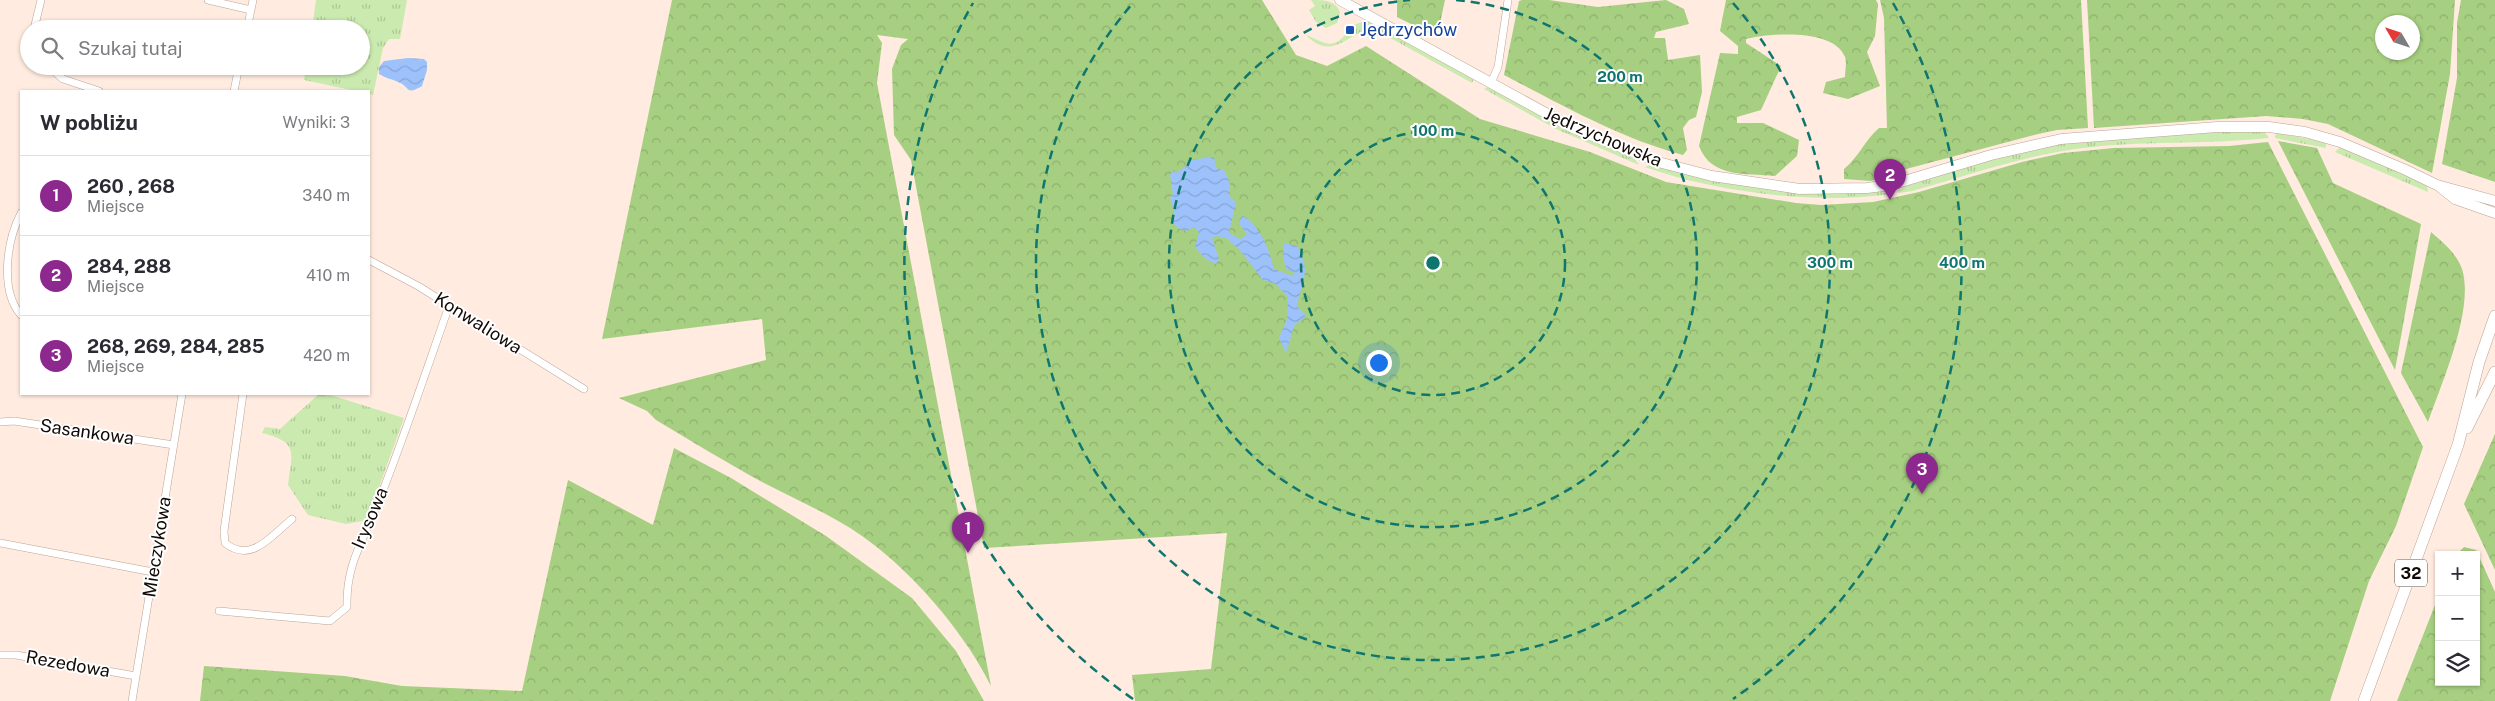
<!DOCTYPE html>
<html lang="pl">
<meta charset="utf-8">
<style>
:root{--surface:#fff;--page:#f7f7f7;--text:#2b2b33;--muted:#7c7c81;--line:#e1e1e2;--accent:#8d288f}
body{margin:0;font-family:"Public Sans",sans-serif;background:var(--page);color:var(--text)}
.controls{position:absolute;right:15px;bottom:15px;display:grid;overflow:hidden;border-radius:0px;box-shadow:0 1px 4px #0004}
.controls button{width:45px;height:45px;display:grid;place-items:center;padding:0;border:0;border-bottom:1px solid var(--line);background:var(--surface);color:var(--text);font:25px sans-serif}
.compass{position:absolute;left:2375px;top:15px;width:45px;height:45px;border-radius:50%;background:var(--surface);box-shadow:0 1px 4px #0004;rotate:309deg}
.you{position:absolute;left:1378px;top:362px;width:18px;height:18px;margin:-12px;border:4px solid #fff;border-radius:50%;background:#1a73e8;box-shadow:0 0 0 8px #1a73e833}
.badge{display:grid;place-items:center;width:32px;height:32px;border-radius:50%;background:var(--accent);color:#fff;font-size:16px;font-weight:700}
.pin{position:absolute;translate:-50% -41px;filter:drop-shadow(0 1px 2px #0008)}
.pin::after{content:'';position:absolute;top:26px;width:18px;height:15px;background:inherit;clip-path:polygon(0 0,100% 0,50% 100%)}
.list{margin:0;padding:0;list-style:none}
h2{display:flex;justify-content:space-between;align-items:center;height:65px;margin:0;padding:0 20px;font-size:21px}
h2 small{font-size:16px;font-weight:400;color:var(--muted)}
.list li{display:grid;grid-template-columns:32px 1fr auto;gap:15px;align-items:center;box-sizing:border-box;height:80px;padding:0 20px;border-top:1px solid var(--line)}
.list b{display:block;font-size:19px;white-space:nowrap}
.list p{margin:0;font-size:16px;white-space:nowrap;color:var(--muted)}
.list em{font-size:16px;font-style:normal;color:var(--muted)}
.icon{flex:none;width:28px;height:28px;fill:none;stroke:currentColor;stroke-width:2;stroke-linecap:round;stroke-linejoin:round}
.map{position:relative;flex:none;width:2495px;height:701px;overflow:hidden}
.search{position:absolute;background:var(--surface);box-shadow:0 1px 4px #0004;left:20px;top:20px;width:350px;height:55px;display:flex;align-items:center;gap:12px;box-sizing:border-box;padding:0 18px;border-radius:28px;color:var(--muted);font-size:19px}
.panel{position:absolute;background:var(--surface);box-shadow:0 1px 4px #0004;left:20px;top:90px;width:350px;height:305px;border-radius:0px}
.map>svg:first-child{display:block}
</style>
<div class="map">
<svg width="2495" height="701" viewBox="0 0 2495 701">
<defs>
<pattern id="grass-tufts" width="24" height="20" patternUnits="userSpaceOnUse" patternTransform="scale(1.25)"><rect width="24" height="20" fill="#caeaaf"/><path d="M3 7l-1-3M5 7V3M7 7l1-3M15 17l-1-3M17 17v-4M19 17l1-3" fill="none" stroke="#acc795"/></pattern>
<pattern id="forest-crowns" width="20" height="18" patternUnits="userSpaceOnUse" patternTransform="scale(1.25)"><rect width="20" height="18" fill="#a6cf81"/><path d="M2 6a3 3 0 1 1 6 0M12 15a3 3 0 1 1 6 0" fill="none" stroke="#8eb06e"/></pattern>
<pattern id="water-waves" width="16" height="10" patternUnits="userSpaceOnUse" patternTransform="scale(1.25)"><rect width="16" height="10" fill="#9dc2fb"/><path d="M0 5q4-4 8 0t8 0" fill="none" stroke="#86a5d6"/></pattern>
</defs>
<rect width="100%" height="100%" fill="#ffebdf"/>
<path fill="url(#grass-tufts)" d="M316 0H407L400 39H389L383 48 373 95 369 94V91H356L304 80 306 66H361V29H312Z
M1311 0C1324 0 1335 0 1340 12L1337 23 1326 28 1316 22 1309 10 1315 6Z
M1366 21 1371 22 1474 79 1472 83 1376 30C1351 26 1335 65 1306 35 1322 41 1333 53 1348 31L1350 32 1353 25Z
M1488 87 1574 132 1635 159 1639 165 1556 129 1484 89Z
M2222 131H2264L2269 138C2205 145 2139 140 2075 149 2019 157 1966 176 1912 191L1899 193 1898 191 1906 186 1989 160 2061 144Z
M2276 133 2326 142V148L2275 138Z
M2340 147 2423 183 2427 185 2428 192 2335 152Z
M1650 165 1695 177 1758 187 1830 194 1875 191 1890 194C1816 205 1715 192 1645 167Z
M319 394H327L404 418 367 520 346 524 308 515 288 485C292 452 299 442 262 433L265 427 280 429Z"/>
<path fill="url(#forest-crowns)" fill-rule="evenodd" d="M672 0H1262L1296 55 1327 66 1366 46 1480 119 1590 152 1666 182 1796 203 1821 205 1873 202 1919 192 2022 162 2063 153 2114 148 2229 146 2268 142 2423 447 2396 526 2369 581 2330 701H1135L1132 675 1211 669 1227 533 984 548 911 160 894 135 892 69 901 45 908 39 877 35 882 43 877 83 991 686C963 628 900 557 845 525 815 507 782 493 751 476 719 458 688 439 656 420L647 411 619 398 766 360 762 319 602 339Z
M1397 0H1445L1440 23 1431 34 1397 17Z
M1522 0H1549L1598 7 1666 0 1684 9 1689 24 1656 32 1654 38H1665L1668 60 1700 55 1702 92 1696 117 1689 120 1683 128 1687 150 1683 155C1620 138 1562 105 1504 75L1519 1Z
M1726 0H1876L1878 4 1875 36 1867 52 1880 86 1848 99 1823 93 1826 82 1845 77C1845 71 1847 62 1845 57 1834 28 1770 33 1746 39V43L1781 66 1761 110 1737 117V123H1763L1799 140 1797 156 1775 176C1745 173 1711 178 1699 146L1720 53 1738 54V46L1720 31Z
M1880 0H2081L2088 128 2057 130 2038 134 1891 173 1871 181 1844 179V169C1859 157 1864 141 1879 128H1887L1884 18Z
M2087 0H2455L2450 74 2432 173 2328 124 2303 119 2266 116 2094 128ZM2382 22H2412V52H2382Z
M2461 0H2495V182L2442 164 2457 78V23Z
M2278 141 2317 148 2333 183 2421 224 2395 370Z
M2431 232C2445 244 2462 258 2464 278 2470 319 2442 382 2428 422L2401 373Z
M2495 434V570L2464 504Z
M674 448 731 478 826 536 912 598 956 651 984 701H200L204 666 345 676 402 686 522 691 568 480 653 525Z
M2464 547 2476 550 2495 592V701H2397L2439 595V682H2476V555H2456Z"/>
<path fill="url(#water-waves)" d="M408 58 424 59 427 62V70L422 86C405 96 411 87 398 82 392 79 385 78 379 74V67L384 61Z
M1214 157 1216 168 1224 170 1230 183V197L1236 202 1229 233 1240 239 1247 235 1239 223 1242 215C1262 229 1268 246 1274 269L1290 275 1297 274 1286 269 1283 257 1284 243 1297 246C1312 272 1302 280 1297 306L1306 316 1294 326 1286 353 1279 338 1287 319 1288 297 1276 284 1263 280 1239 249 1226 238 1217 236 1212 238 1219 259 1216 264 1206 259 1195 247 1199 232 1194 227 1187 231 1178 228 1172 222 1175 216 1170 197 1173 194 1170 175 1174 170 1176 173 1185 167 1189 160Z"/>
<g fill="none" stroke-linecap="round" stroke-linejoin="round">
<g stroke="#bca497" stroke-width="8">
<path id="minor" d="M208 0 251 10
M34 29 41 0
M247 29 253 0
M48 66 63 79 99 91
M1491 83 1498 67 1508 0
M234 91 239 66
M21 213C6 242 0 291 21 315
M369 260 418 286 584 389
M243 394 224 531 225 543C251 564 271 536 292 519
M0 422 14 421 174 445
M0 543 153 572
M219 611 330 621 347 607C346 563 363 542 378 503 404 438 426 371 449 306
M0 655H16L136 676
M132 701 182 394"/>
</g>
<g stroke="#bca497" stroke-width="11">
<path id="secondary" d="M1340 0 1573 128 1658 162 1712 176 1800 189 1867 188 1891 185 1991 155 2061 139 2217 127H2269L2305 132 2340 142 2406 170 2437 185 2495 201
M2440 187 2455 199 2495 213"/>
</g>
<g stroke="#bca497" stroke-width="12">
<path id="primary" d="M2467 428 2495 372
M2364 701 2458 445 2479 362 2495 316"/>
</g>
<use href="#minor" stroke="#fff" stroke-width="7"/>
<use href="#secondary" stroke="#fff" stroke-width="10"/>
<use href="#primary" stroke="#fff" stroke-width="11"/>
</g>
<g fill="none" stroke="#0f766e" stroke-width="2.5" stroke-dasharray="9 6">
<circle cx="1433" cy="263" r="132"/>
<path d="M1456 0A264 264 0 1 1 1410 0"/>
<path d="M1733 3A397 397 0 1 1 1133 3"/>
<path d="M1133 699A529 529 0 0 1 973 3M1893 3A529 529 0 0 1 1733 699"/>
</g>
<rect fill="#1a4fb4" stroke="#fff" stroke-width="2" x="1345" y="25" width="10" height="10" rx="2.5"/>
<g text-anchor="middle" stroke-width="4" stroke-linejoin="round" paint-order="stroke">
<rect fill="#fff" stroke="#595451" stroke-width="1" x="2395" y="559.5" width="32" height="27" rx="4"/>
<g font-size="16" font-weight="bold" fill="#120a06">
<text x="2411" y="579">32</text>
</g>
<g font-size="18" fill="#164399" stroke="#fff" text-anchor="start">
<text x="1360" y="36">Jędrzychów</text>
</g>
<g font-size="18" fill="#120a06" stroke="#fff">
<text transform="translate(1603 137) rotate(23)" y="6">Jędrzychowska</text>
<text transform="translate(478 323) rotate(32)" y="6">Konwaliowa</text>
<text transform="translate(87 432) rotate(8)" y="6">Sasankowa</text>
<text transform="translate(370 518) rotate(-67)" y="6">Irysowa</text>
<text transform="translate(157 547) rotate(-81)" y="6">Mieczykowa</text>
<text transform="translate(68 664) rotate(10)" y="6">Rezedowa</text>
</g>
</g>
<circle cx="1433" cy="263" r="8" fill="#0f766e" stroke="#fff" stroke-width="2.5"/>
<g font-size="15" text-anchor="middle" font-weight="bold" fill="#0f766e" stroke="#fff" stroke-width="4" stroke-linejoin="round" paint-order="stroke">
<text x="1620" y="82">200 m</text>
<text x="1433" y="136">100 m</text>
<text x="1830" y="268">300 m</text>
<text x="1962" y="268">400 m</text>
</g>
</svg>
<div class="controls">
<button>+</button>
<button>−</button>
<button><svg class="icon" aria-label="layers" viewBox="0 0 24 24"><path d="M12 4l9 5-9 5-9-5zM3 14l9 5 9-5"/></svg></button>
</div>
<svg class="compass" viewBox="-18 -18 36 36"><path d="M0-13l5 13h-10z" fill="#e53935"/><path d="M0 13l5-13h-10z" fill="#7c7c81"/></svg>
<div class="you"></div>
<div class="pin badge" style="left:968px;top:553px">1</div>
<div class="pin badge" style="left:1890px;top:200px">2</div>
<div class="pin badge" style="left:1922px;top:494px">3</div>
<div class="search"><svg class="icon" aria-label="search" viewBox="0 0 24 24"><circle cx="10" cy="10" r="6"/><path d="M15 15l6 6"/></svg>Szukaj tutaj</div>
<section class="panel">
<h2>W pobliżu<small>Wyniki: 3</small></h2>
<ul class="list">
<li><span class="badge">1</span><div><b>260 , 268</b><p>Miejsce</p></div><em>340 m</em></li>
<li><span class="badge">2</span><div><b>284, 288</b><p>Miejsce</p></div><em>410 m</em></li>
<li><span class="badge">3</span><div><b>268, 269, 284, 285</b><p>Miejsce</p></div><em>420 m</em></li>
</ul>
</section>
</div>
